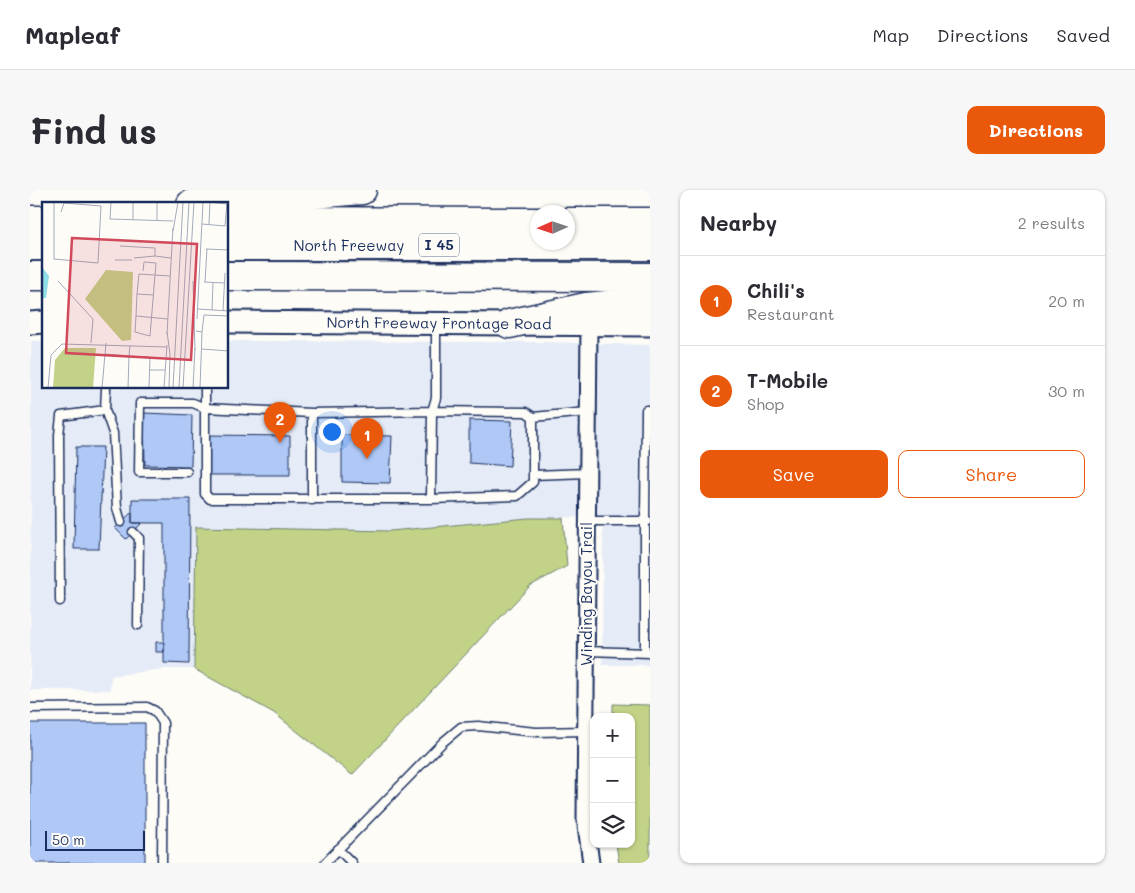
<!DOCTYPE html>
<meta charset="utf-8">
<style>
:root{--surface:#fff;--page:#f7f7f7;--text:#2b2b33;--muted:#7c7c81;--line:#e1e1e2;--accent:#ea580c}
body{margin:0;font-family:Mali,sans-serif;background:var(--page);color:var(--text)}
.controls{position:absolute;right:15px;bottom:15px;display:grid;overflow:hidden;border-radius:10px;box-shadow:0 1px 4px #0004}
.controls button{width:45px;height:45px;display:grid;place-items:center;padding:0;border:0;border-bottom:1px solid var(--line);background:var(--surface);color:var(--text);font:25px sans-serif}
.compass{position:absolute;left:500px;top:15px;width:45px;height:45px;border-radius:50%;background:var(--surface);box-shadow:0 1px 4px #0004;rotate:267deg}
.scale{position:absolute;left:15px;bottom:12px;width:100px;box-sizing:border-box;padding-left:5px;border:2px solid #1b2f5e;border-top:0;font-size:14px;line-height:18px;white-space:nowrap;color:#1b2f5e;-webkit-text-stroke:4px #fdfcf7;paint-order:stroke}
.you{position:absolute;left:301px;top:241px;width:18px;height:18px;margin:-12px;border:4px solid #fff;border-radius:50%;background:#1a73e8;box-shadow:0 0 0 8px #1a73e833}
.badge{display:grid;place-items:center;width:32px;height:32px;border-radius:50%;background:var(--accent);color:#fff;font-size:16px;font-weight:700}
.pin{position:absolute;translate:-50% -41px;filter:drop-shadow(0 1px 2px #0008)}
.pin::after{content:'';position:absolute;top:26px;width:18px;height:15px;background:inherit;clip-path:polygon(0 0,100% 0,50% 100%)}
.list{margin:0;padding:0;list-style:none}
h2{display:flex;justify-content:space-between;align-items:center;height:65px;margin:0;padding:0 20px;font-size:21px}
h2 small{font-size:16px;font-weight:400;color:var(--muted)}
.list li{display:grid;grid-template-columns:32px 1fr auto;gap:15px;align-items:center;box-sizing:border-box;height:90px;padding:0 20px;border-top:1px solid var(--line)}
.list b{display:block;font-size:19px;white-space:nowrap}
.list p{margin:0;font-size:16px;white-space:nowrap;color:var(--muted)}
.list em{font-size:16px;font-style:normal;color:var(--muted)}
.actions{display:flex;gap:10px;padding:15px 20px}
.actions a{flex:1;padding:11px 0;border:1px solid var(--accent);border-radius:10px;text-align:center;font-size:18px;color:var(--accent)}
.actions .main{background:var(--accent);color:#fff}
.icon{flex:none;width:28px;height:28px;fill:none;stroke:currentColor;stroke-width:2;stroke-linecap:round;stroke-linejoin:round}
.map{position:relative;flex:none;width:620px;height:673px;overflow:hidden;border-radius:10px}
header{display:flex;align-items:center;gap:30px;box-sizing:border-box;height:70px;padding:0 25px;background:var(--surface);border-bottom:1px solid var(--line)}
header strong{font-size:24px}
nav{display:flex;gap:28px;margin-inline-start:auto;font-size:18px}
.intro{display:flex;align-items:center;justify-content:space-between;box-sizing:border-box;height:120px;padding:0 30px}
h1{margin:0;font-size:35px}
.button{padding:12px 22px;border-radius:10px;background:var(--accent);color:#fff;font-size:18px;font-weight:700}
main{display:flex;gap:30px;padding:0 30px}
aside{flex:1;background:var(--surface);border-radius:10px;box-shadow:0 1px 4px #0004}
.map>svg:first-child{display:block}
</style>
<header>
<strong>Mapleaf</strong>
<nav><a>Map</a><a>Directions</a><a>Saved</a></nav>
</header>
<div class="intro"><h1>Find us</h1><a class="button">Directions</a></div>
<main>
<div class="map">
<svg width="620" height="673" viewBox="0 0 620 673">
<rect width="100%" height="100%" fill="#fdfcf7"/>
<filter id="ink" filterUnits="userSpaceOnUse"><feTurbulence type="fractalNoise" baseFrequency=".02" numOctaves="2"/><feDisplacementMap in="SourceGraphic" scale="10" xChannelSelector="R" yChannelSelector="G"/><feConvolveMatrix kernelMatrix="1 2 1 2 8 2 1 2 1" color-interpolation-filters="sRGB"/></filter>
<g filter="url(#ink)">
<path fill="#e6ecf7" d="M1 151H14V198H198V151L516 152 620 155V475H572L573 327 498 328 360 341 166 337 164 479H134L81 486 80 500H0Z"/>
<path fill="#c2d387" stroke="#6e8172" d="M498 328H533L537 376 500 396 322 585 244 523 164 479 166 337 360 341Z
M583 514 620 515V673H589L586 654H601V527H583Z"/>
<path fill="#afc8f6" stroke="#1b2f5e" d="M114 223 162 225 161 276 115 275Z
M439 230 482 231 480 276 439 273Z
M179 245 260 246V285H179Z
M312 245 362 246 360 293 312 292Z
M46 257H73L69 359H44Z
M102 309H160L159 474 134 473V333H102Z
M102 322V333H112L96 349 85 338Z
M126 452H134V462H126Z
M0 533H115V673H0Z"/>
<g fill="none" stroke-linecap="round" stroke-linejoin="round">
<g stroke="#1b2f5e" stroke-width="11">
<path id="service" d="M175 198V304L180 309H401L402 221 406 208V135
M75 220 83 243 87 318 91 332
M282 223V310
M503 227 558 222
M157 282H109L110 213H163L175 218 282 223 402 221 496 222 503 227V292L487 306 401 309
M503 285 558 283
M557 331H615L616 220H620
M103 342 109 348 108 435
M30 411 29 245 31 226 75 220 76 198
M556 461 620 463
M615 463V331H618
M0 518 117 517 125 521 133 533 132 673
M308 659 322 673
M295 673 413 552 431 537 448 536 506 542 556 541"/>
</g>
<g stroke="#1b2f5e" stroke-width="19">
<path id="minor" d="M559 135 555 628 561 673"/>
</g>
<g stroke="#1b2f5e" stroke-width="25">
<g id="secondary">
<path id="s1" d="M198 132 620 135"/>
<path d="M0 133 14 132"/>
</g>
</g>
<g stroke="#1b2f5e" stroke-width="31">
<g id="motorway">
<path d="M161 14 332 0"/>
<path d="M0 30H14"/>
<path d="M198 31 508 32"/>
<path d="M538 32H620"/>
<path d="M0 56H14"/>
<path id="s2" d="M198 56H620"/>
<path d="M0 86H14"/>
<path d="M198 86 620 87"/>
<path d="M479 134 556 117 620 111"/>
</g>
</g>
<use href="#service" stroke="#fdfcf7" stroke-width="8"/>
<use href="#minor" stroke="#fdfcf7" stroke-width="15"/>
<use href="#secondary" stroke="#fdfcf7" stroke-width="21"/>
<use href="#motorway" stroke="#fdfcf7" stroke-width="28"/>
</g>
</g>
<g text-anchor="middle" stroke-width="4" stroke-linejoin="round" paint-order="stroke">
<rect fill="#fdfcf7" stroke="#5f6c8c" stroke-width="1" x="389" y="43.5" width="40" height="23" rx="4"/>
<g font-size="14" font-weight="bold" fill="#1b2f5e">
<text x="409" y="60">I 45</text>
</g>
<g font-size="15" fill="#1b2f5e" stroke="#fdfcf7">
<text dy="5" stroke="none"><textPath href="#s2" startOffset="121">North Freeway</textPath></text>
<text dy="5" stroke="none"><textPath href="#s1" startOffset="211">North Freeway Frontage Road</textPath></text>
<text transform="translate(557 404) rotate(-90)" y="5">Winding Bayou Trail</text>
</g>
</g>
<g transform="translate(12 12)">
<rect width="186" height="186" fill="#fdfcf7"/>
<path d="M64 68 91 70 89 138 80 139 43 97ZM23 146H54L51 186H11L13 158Z" fill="#c2d387"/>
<path d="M0 65 7 74 4 96H0Z" fill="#8fe0e6"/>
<path fill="none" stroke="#a3aaba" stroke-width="1" d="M12 0V57L56 61 59 4 22 1 19 10M69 0 68 17 131 19M165 0 185 2M91 18V0M115 19V0M160 22 183 24 185 0M167 22 168 0M131 29 136 0M78 44 113 46V54L129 56M164 47 187 48M92 56 113 54M73 58H90M16 79 51 117 49 141M151 79 153 148M162 80 183 81M163 80 165 47M95 92 111 93M156 107 187 109M170 108 171 81M181 109 183 71M162 113 187 114M94 114 93 130 108 134 114 61 102 60 101 69M126 117 94 114 95 92 97 72 128 74M155 117 161 0M154 129 160 130 158 186M125 130 128 152 127 186M160 130 162 113M125 132 131 26M88 143 87 154 108 155 107 186M160 147 187 149M63 152 87 154 86 186M107 168H123M6 186 9 153 20 142 125 145M60 186 64 141M122 186 125 143M131 186 141 0M137 186 147 0M141 186 152 0M151 186 153 146"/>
<path fill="#d1495b" fill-opacity="0.15" stroke="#d1495b" stroke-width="2.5" d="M30 36 155 42 149 158 24 151Z"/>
<rect width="186" height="186" fill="none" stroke="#1b2f5e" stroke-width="2.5"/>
</g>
</svg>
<div class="controls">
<button>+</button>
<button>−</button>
<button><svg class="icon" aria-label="layers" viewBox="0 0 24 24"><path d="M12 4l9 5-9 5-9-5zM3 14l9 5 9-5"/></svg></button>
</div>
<svg class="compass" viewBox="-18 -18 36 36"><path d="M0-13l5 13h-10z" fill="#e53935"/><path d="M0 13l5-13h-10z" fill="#7c7c81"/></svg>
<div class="scale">50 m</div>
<div class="you"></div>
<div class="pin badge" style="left:337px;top:269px">1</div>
<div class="pin badge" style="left:250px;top:253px">2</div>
</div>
<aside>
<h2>Nearby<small>2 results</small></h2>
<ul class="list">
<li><span class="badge">1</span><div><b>Chili's</b><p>Restaurant</p></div><em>20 m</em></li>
<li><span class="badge">2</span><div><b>T-Mobile</b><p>Shop</p></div><em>30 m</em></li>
</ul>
<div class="actions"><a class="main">Save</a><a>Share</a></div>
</aside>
</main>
